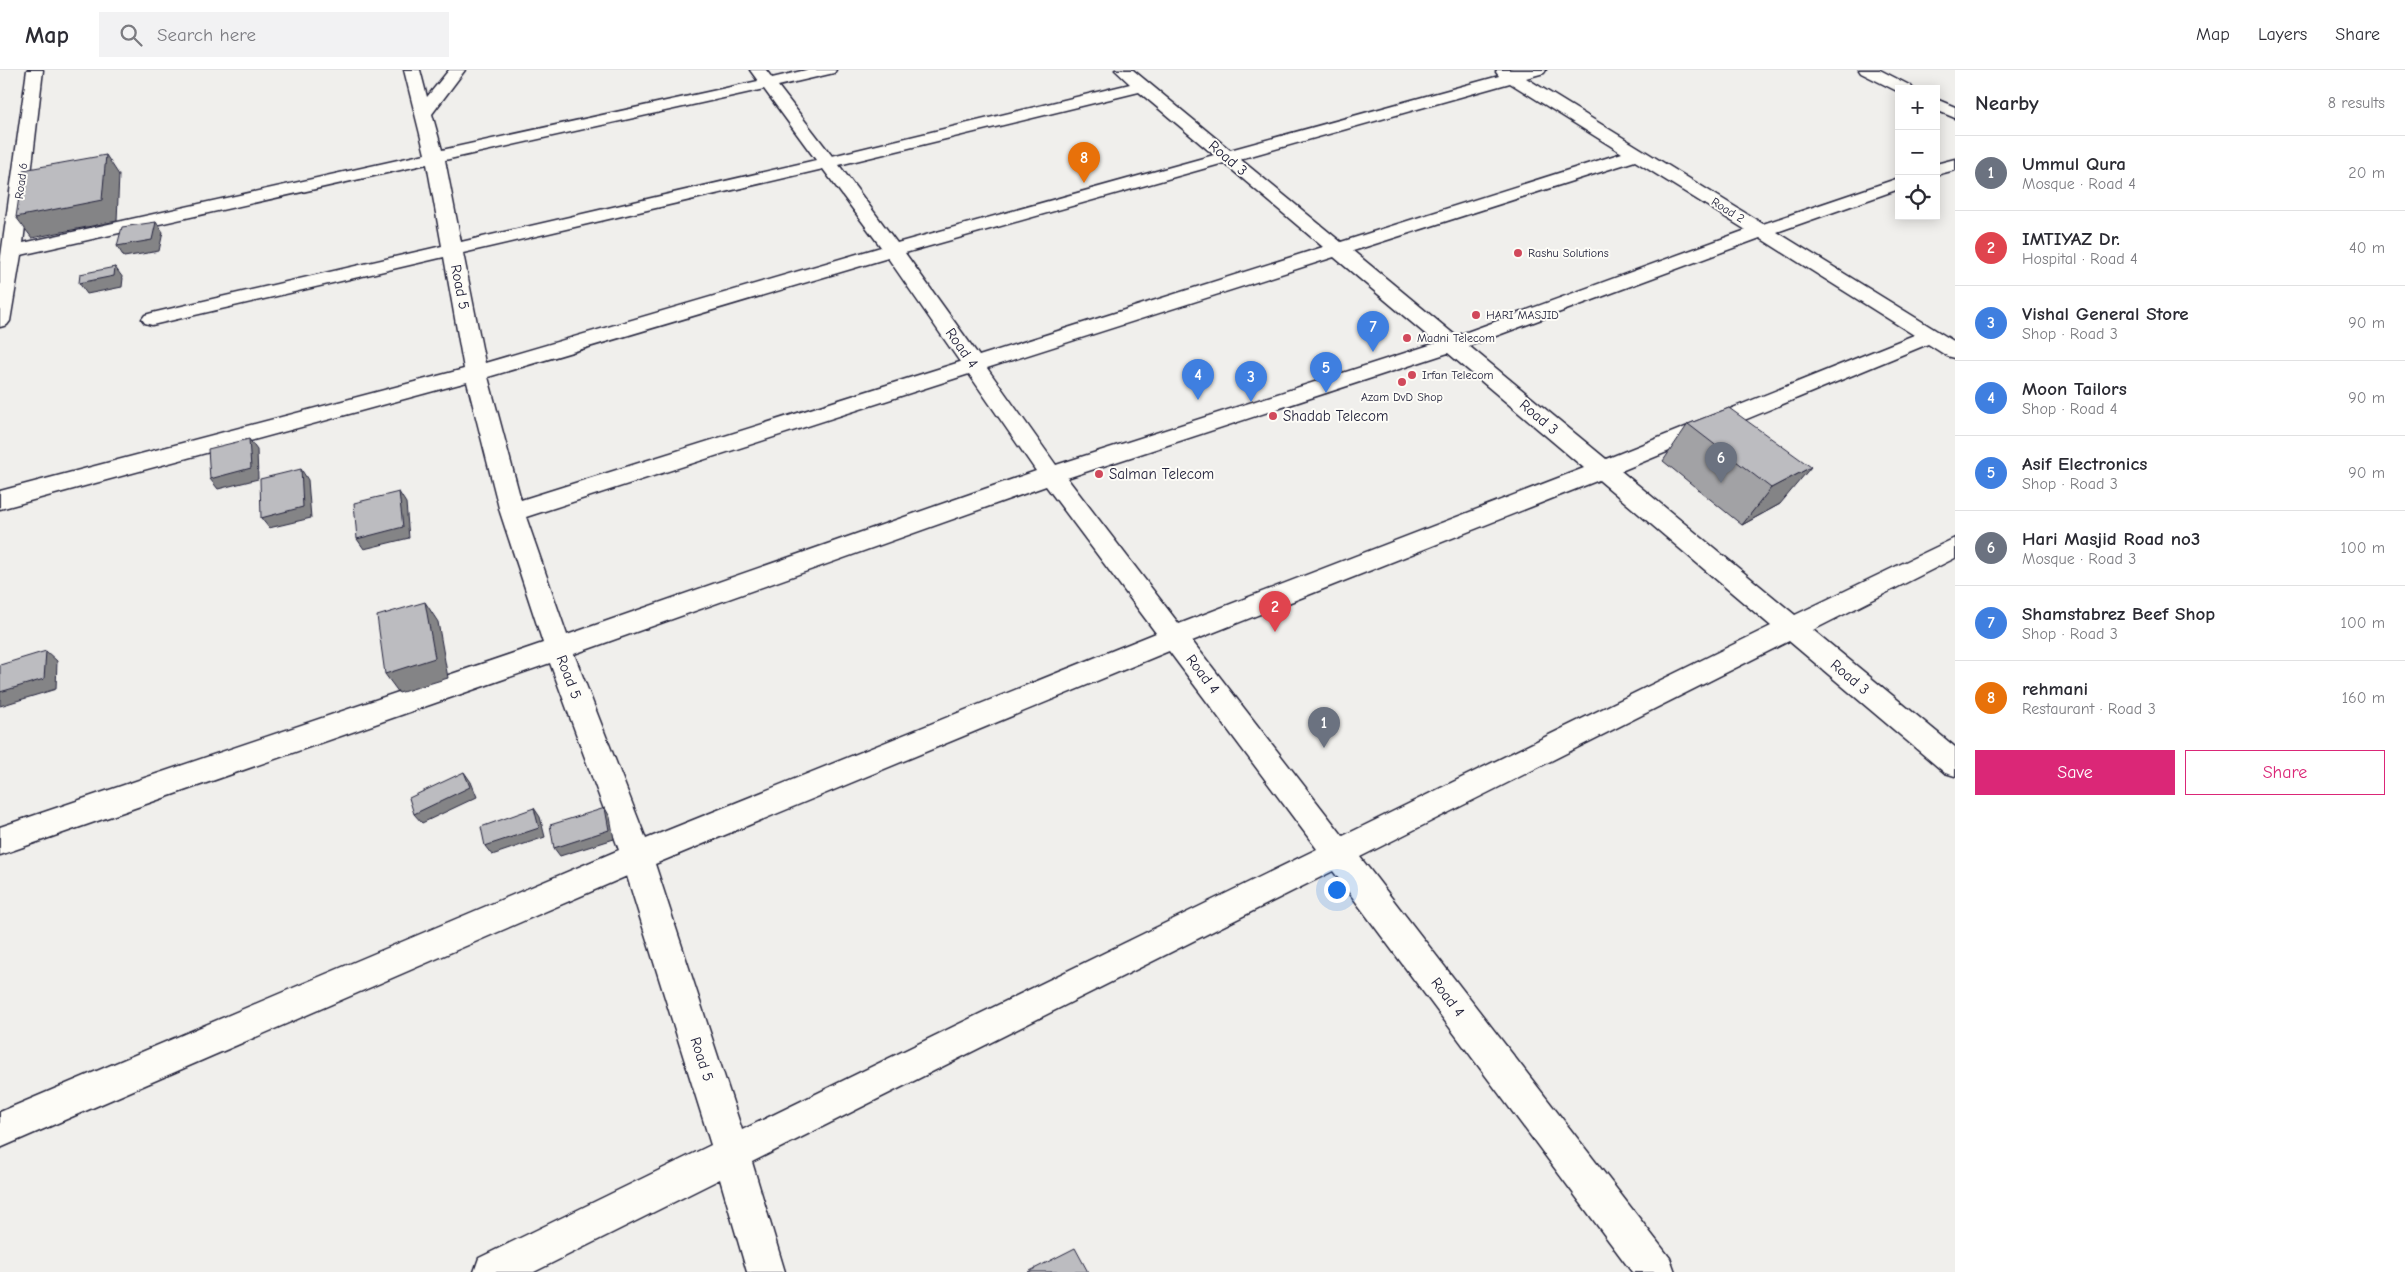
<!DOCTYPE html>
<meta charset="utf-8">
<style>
:root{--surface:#fff;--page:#f2f2f3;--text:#2b2b33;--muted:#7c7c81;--line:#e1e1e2;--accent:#db2777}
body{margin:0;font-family:"Comic Neue",sans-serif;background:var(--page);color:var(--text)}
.controls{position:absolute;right:15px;top:15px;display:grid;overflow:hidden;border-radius:0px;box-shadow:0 2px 12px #0003}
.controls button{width:45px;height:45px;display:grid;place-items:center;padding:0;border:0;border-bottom:1px solid var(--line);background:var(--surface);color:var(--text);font:25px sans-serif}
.you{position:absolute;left:1336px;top:819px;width:18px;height:18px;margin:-12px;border:4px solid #fff;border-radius:50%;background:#1a73e8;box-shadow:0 0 0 8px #1a73e833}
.badge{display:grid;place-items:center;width:32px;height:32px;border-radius:50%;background:var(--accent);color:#fff;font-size:16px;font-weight:700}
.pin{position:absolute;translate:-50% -41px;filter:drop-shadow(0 1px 2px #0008)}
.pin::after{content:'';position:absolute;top:26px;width:18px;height:15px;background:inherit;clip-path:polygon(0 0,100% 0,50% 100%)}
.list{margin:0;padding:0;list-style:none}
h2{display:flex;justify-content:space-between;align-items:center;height:65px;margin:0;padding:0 20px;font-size:21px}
h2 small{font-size:16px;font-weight:400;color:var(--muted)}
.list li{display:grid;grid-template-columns:32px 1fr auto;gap:15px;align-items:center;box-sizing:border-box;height:75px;padding:0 20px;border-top:1px solid var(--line)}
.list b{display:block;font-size:19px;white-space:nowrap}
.list p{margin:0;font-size:16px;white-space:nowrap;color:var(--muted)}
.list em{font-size:16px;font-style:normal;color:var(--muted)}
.actions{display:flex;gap:10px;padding:15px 20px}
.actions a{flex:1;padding:11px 0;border:1px solid var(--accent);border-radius:0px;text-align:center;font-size:18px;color:var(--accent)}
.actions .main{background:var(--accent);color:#fff}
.icon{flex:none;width:28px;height:28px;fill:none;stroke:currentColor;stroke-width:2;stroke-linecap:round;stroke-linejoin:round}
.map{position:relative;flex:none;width:1955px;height:1202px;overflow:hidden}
header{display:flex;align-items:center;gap:30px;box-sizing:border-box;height:70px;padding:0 25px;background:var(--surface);border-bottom:1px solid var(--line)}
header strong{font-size:24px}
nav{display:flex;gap:28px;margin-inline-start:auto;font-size:18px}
.search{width:350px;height:45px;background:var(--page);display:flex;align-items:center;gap:12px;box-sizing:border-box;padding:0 18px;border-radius:0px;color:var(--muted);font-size:19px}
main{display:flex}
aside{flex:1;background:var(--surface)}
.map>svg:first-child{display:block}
</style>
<header>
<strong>Map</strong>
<div class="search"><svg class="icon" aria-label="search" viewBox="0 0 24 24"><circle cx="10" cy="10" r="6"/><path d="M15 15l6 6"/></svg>Search here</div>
<nav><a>Map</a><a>Layers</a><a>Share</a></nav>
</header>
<main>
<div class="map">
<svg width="1955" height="1202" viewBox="0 0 1955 1202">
<rect width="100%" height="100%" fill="#f0efec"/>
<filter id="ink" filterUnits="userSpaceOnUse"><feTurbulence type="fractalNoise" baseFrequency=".02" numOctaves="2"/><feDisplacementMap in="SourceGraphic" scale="10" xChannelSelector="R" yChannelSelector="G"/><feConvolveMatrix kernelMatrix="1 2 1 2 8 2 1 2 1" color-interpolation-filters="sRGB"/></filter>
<g filter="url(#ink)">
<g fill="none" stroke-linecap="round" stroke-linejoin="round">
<g stroke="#22223b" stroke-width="3">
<path id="minor" d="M27 0H43L23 173 425 84 404 0H420L427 27 449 0H465L432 44 442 80 758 11 750 0H766L772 8 806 0H836L834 3 778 16 832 86 1130 14 1115 0H1133L1230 80 1499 6 1496 2 1497 0H1546L1544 3 1526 8 1763 154 1899 108V119L1777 162 1955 272V288L1947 286 1928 274 1621 401 1795 545 1955 468V488L1813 560 1955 677V706L1945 703 1789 571 1360 787 1670 1188 1675 1202H1632L1333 801 752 1092 785 1202H747L720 1109 534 1202H474L479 1188 711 1075 627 806 0 1078V1042L619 780 550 593 0 785V757L543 573 500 442 467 312 0 439V421L464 299 444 187 152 255 145 253 142 249 145 245 152 243 442 176 427 94 21 185 10 251 7 255 0 257V193ZM1510 13 1622 83 1341 172 1240 89ZM764 19 816 90 461 172 445 90ZM1139 22 1214 85 897 173 839 95ZM1635 91 1746 160 1456 266 1353 181ZM1224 93 1323 177 979 286 905 183ZM823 99 881 177 485 293 463 183ZM1760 168 1914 265 1606 389 1469 276ZM1334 187 1436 273 1056 395 987 298ZM888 188 960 292 521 430 488 307ZM1448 283 1584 398 1179 554 1067 408ZM969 304 1036 401 567 565 526 447ZM1599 410 1771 556 1343 766 1192 571ZM1046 416 1156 563 646 769 574 584ZM1169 581 1317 779 742 1060 655 794Z
M1859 0H1880L1911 16 1913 19H1899V22L1861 3Z
M1936 29 1955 37V48L1936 40Z
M1955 89V100L1936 105V94Z"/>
</g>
<use href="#minor" fill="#fdfcf7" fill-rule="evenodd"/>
</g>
<path fill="#a2a2a5" stroke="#22223b" d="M1729 338 1780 434 1742 455 1663 391 1688 354Z"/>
<path fill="#848486" stroke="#22223b" d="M106 85 119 105 117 151 32 168 16 147Z
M156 152 163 162 159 181 124 187 117 176Z
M115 197 123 208 122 217 87 224 79 213Z
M249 369 257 380 258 409 218 419 210 409Z
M1811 397 1780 434 1742 455 1771 418Z
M301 399 308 410 311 448 269 458 261 448Z
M399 422 406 433 409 468 364 479 357 469Z
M425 532 438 552 448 608 399 623 385 604Z
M46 581 57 591 56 619 0 636V622Z
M464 702 471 712 477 727 422 753 414 744Z
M534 738 540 747 545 767 492 785 485 776Z
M605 738 610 747 614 769 560 786 554 778Z"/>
<path fill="#bcbcc0" stroke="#22223b" d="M106 85 102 130 16 147 23 100Z
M156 152 152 170 117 176 122 157Z
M115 197 114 206 79 213 80 204Z
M1729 338 1811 397 1771 418 1688 354Z
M249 369 251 398 210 409 208 379Z
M301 399 303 437 261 448 260 409Z
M399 422 403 457 357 469 354 433Z
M425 532 435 588 385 604 377 546Z
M46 581 44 609 0 622V595Z
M464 702 470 717 414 744 409 728Z
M534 738 539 758 485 776 481 757Z
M605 738 609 760 554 778 550 755Z
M1075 1178 1088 1202H1028Z"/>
</g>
<g fill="#d1495b" stroke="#fdfcf7" stroke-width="2">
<circle cx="1518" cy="183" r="5"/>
<circle cx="1476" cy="245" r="5"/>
<circle cx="1407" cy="268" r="5"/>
<circle cx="1412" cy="305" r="5"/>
<circle cx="1402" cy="312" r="5"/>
<circle cx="1273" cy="346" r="5"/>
<circle cx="1099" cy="404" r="5"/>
</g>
<g text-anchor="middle" stroke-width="4" stroke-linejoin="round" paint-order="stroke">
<g font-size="12" fill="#22223b" stroke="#fdfcf7">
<text transform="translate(21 111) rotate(-83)" y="4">Road 6</text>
<text transform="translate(1728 140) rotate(32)" y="4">Road 2</text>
</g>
<g font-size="12" fill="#22223b" stroke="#fdfcf7" text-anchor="start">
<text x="1528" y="187">Rashu Solutions</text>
<text x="1486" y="249">HARI MASJID</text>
<text x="1417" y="272">Madni Telecom</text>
<text x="1422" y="309">Irfan Telecom</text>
<text x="1402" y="331" text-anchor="middle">Azam DvD Shop</text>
</g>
<g font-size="15" fill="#22223b" stroke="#fdfcf7">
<text transform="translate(1228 88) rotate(40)" y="5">Road 3</text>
<text transform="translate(460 217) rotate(79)" y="5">Road 5</text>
<text transform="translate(962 278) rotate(55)" y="5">Road 4</text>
<text transform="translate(1539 347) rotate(40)" y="5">Road 3</text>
<text transform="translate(1203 604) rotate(53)" y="5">Road 4</text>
<text transform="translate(569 607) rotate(69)" y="5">Road 5</text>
<text transform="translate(1850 607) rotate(40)" y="5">Road 3</text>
<text transform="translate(1448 927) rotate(53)" y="5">Road 4</text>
<text transform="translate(702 989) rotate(72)" y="5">Road 5</text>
</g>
<g font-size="15" fill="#22223b" stroke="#fdfcf7" text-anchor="start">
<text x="1283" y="351">Shadab Telecom</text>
<text x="1109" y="409">Salman Telecom</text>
</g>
</g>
</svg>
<div class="controls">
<button>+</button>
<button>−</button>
<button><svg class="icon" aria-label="locate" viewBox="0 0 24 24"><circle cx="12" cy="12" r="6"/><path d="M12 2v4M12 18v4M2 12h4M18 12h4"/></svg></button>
</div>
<div class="you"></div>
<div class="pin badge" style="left:1324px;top:678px;background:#6b7280">1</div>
<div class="pin badge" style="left:1275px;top:562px;background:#e0444e">2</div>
<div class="pin badge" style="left:1251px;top:332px;background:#3f7fe0">3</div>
<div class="pin badge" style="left:1198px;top:330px;background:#3f7fe0">4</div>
<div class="pin badge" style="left:1326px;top:323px;background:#3f7fe0">5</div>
<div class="pin badge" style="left:1721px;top:413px;background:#6b7280">6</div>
<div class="pin badge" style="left:1373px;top:282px;background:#3f7fe0">7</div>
<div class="pin badge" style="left:1084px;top:113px;background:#e8710a">8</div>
</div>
<aside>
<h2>Nearby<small>8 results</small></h2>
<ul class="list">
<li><span class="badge" style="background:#6b7280">1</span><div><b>Ummul Qura</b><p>Mosque · Road 4</p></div><em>20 m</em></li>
<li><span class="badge" style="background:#e0444e">2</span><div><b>IMTIYAZ Dr.</b><p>Hospital · Road 4</p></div><em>40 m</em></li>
<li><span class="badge" style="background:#3f7fe0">3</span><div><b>Vishal General Store</b><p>Shop · Road 3</p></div><em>90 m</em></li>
<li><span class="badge" style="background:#3f7fe0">4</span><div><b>Moon Tailors</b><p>Shop · Road 4</p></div><em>90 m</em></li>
<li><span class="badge" style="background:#3f7fe0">5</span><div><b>Asif Electronics</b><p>Shop · Road 3</p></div><em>90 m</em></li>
<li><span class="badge" style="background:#6b7280">6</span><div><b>Hari Masjid Road no3</b><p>Mosque · Road 3</p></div><em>100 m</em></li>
<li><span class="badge" style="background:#3f7fe0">7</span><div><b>Shamstabrez Beef Shop</b><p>Shop · Road 3</p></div><em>100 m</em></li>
<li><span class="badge" style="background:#e8710a">8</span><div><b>rehmani</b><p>Restaurant · Road 3</p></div><em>160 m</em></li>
</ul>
<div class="actions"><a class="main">Save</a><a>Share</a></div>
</aside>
</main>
